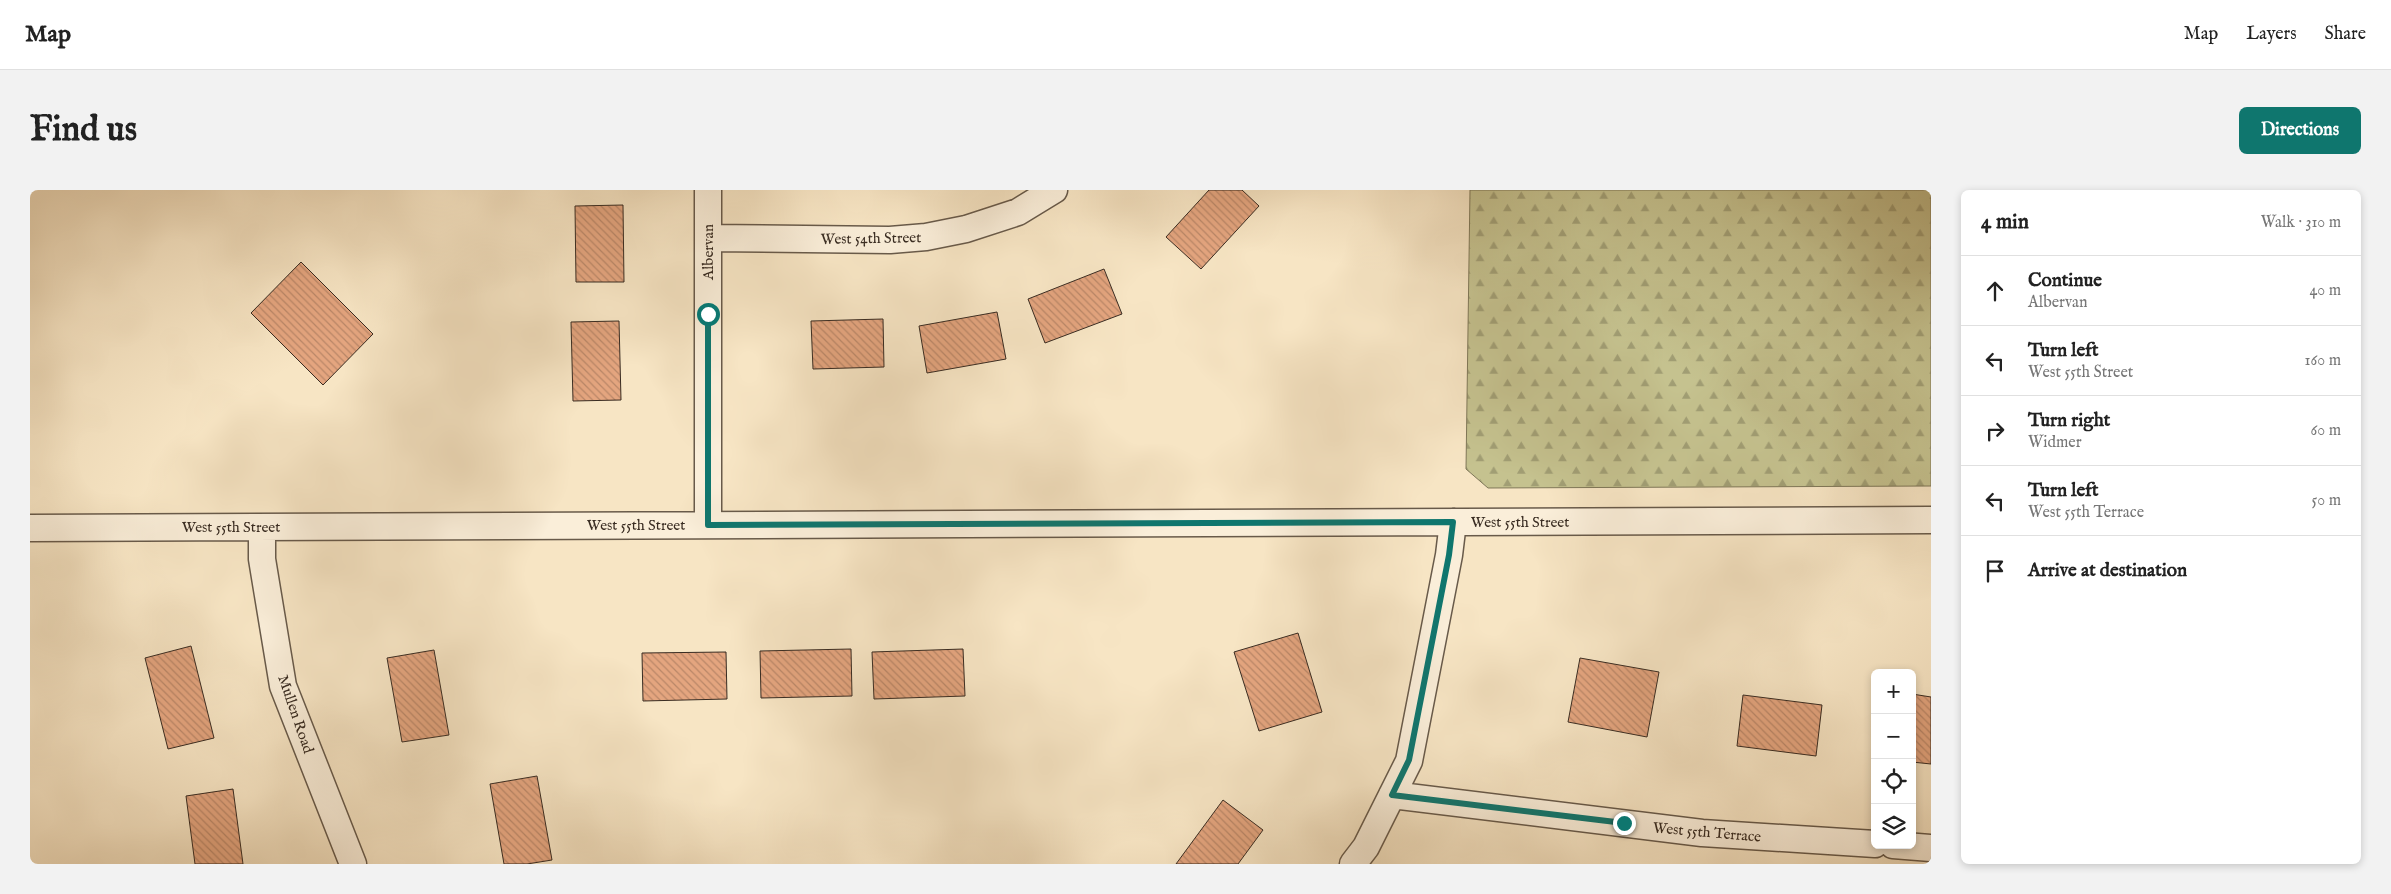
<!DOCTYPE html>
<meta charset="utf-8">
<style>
:root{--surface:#fff;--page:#f2f2f2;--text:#222;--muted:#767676;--line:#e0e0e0;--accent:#0f766e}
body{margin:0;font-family:"IM FELL English",serif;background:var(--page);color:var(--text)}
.controls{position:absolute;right:15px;bottom:15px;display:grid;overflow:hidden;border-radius:8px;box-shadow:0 2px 8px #0003}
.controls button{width:45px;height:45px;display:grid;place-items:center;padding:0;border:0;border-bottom:1px solid var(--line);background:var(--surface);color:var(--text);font:25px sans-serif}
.stop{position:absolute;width:15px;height:15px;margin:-11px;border:4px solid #0f766e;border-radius:50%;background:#fff}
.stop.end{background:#0f766e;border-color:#fff;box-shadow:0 1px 5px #0008}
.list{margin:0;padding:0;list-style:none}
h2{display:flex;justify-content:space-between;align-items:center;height:65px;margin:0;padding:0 20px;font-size:21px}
h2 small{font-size:16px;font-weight:400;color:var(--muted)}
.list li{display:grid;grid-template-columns:32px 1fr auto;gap:15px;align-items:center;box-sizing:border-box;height:70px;padding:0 20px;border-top:1px solid var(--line)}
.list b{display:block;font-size:19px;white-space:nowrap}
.list p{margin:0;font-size:16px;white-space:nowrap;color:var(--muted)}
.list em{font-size:16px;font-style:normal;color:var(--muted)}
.icon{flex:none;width:28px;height:28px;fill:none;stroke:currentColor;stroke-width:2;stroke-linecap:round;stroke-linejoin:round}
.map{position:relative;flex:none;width:1901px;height:674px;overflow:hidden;border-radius:8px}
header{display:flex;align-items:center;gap:30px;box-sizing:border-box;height:70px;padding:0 25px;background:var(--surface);border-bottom:1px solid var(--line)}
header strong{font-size:24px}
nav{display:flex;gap:28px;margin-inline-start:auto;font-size:18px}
.intro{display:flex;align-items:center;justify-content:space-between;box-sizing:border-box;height:120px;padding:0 30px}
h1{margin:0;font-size:35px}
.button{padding:12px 22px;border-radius:8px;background:var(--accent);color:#fff;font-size:18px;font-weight:700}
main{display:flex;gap:30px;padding:0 30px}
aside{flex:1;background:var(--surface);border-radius:8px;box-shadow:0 2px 8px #0003}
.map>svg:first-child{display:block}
</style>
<header>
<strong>Map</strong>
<nav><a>Map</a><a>Layers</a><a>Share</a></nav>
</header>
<div class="intro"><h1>Find us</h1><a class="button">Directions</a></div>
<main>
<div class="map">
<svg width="1901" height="674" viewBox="0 0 1901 674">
<defs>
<pattern id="forest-firs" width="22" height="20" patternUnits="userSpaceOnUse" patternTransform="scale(1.25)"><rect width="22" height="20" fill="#c5c28f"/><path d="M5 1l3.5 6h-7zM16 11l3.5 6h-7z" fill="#a19e74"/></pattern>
<pattern id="building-back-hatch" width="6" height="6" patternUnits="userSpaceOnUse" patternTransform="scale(1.25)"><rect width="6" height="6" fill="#e4a57f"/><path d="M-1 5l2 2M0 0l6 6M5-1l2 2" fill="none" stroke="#ba8768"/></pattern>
</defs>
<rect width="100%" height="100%" fill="#f7e5c4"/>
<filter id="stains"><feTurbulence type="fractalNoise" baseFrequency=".004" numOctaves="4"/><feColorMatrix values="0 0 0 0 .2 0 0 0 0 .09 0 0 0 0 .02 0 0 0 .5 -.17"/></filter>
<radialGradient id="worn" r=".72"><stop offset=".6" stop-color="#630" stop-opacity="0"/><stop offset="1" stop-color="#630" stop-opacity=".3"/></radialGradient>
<path fill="url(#forest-firs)" stroke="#7f7758" d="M1440 0H1901V296L1458 298 1436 279Z"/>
<path fill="url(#building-back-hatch)" stroke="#392c22" d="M1179 0H1212L1229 16 1171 79 1136 47Z
M593 15 594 92H546L545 16Z
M271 72 343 144 293 195 221 123Z
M1074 79 1092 124 1015 153 998 109Z
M967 122 976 169 897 183 889 136Z
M853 129 854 177 783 179 781 131Z
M589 131 591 210 543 211 541 132Z
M1268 443 1292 522 1229 541 1204 462Z
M161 456 184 548 138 559 115 468Z
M821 459 822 506 731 508 730 461Z
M933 459 935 506 844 509 842 462Z
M404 460 419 545 372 552 357 468Z
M696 462 697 509 613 511 612 463Z
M1550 468 1629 482 1617 547 1538 532Z
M1882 504 1901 507V574L1882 572Z
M1713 505 1792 515 1786 566 1707 556Z
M507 586 522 670 497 674H474L460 594Z
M203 599 213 674H165L156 606Z
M1193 610 1233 640 1208 674H1146Z"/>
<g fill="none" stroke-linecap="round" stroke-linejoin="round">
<g stroke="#685a4a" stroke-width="29">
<path id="street" d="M678 0V335
M678 48 860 50 896 47 936 39 988 22 1024 0
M232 337V369L253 496 323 674
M0 338 1901 330
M1362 605 1672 643 1845 654
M1863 655 1901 658
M1323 674 1336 657 1379 571 1419 365 1423 332"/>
</g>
<use href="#street" stroke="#faeed9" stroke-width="26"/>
</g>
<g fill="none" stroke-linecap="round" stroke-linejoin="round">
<path stroke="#0f766e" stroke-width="6" d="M678 124V335L1423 332 1419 365 1379 570 1362 605 1594 633"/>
</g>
<g text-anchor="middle" stroke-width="4" stroke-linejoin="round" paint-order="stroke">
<g font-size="15" fill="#392c22" stroke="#faeed9">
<text transform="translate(841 48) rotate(-1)" y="5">West 54th Street</text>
<text transform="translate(678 62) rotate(-90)" y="5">Albervan</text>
<text x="1490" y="337">West 55th Street</text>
<text x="606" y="340">West 55th Street</text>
<text x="201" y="342">West 55th Street</text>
<text transform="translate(266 524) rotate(71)" y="5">Mullen Road</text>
<text transform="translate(1677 642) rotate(5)" y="5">West 55th Terrace</text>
</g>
</g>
<rect width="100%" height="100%" filter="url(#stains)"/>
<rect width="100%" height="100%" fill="url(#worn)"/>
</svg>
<div class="controls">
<button>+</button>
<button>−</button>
<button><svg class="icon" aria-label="locate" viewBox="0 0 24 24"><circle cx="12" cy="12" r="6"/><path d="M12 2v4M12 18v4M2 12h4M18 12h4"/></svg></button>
<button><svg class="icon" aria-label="layers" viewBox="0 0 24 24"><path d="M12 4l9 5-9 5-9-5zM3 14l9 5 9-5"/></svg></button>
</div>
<div class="stop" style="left:678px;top:124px"></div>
<div class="stop end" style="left:1594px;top:633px"></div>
</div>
<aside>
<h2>4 min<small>Walk · 310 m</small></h2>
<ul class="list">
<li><svg class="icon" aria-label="ahead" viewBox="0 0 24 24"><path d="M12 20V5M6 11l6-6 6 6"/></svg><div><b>Continue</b><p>Albervan</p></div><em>40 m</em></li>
<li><svg class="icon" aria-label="left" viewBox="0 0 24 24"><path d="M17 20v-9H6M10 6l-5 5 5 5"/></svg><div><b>Turn left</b><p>West 55th Street</p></div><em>160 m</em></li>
<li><svg class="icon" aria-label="right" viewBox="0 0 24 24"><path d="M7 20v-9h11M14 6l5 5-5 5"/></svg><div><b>Turn right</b><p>Widmer</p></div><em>60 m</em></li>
<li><svg class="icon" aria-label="left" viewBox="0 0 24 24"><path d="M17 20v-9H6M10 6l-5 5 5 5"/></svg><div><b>Turn left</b><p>West 55th Terrace</p></div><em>50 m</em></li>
<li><svg class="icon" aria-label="arrive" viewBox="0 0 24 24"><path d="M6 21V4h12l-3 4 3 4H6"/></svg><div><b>Arrive at destination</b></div></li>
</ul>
</aside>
</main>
